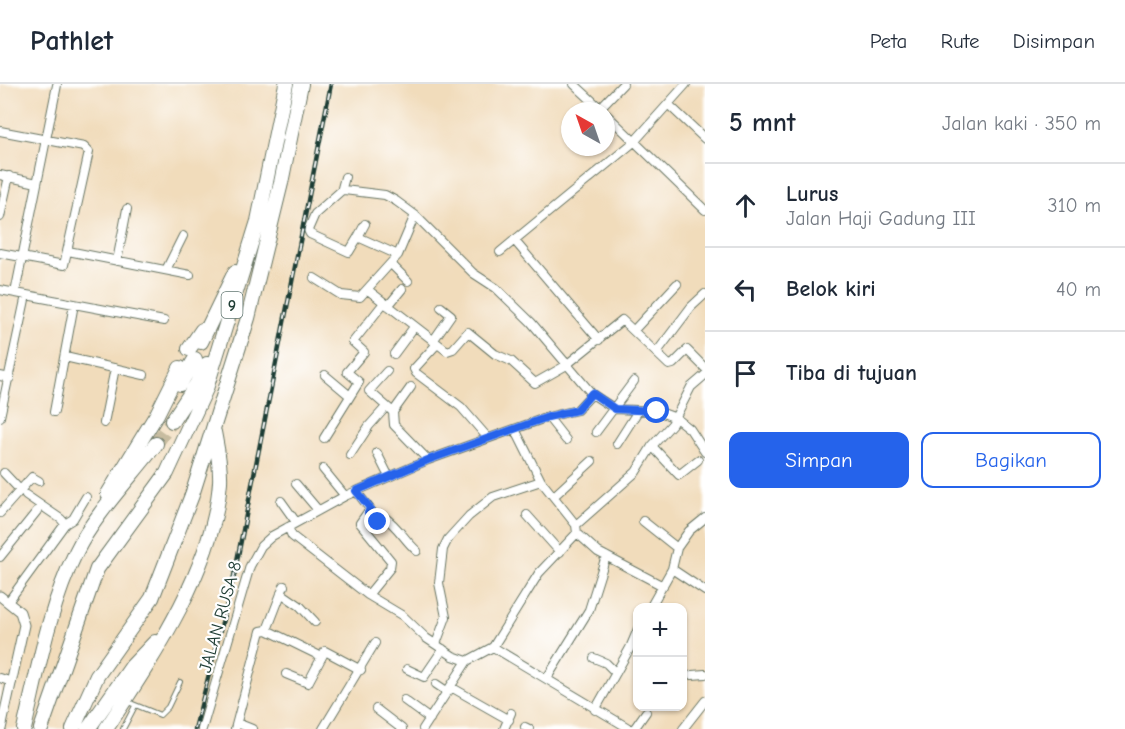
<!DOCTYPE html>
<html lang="id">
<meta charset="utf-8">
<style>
:root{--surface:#fff;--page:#f6f6f7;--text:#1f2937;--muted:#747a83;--line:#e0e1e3;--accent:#2563eb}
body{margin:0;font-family:"Comic Neue",sans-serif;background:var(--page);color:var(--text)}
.controls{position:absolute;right:18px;bottom:18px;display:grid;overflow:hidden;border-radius:12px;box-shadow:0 2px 4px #0004}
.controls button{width:54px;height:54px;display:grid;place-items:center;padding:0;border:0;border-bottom:2px solid var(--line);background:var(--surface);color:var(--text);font:30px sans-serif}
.compass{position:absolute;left:561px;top:18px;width:54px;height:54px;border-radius:50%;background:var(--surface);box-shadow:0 2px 4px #0004;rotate:320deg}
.stop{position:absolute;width:18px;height:18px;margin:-14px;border:4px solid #2563eb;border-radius:50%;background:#fff}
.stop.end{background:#2563eb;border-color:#fff;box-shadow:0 2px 6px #0008}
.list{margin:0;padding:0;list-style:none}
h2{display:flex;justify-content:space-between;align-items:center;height:78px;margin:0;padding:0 24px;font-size:26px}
h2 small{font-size:20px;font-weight:400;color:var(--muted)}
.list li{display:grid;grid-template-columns:39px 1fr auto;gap:18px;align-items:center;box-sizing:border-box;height:84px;padding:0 24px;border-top:2px solid var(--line)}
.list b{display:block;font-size:22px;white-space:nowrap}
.list p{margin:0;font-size:20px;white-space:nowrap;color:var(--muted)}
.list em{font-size:20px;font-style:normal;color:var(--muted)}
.actions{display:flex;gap:12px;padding:18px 24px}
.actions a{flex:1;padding:14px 0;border:2px solid var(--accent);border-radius:12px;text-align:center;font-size:21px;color:var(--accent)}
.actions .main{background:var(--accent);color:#fff}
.icon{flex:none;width:33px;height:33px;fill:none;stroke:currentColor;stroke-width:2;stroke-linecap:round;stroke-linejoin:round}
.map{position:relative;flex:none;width:705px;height:645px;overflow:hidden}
header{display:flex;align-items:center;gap:36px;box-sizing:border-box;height:84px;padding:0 30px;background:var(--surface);border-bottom:2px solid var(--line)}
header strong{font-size:28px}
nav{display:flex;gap:33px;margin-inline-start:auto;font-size:21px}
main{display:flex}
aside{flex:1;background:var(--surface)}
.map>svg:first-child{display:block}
</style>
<header>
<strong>Pathlet</strong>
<nav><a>Peta</a><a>Rute</a><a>Disimpan</a></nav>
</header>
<main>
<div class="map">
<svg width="705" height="645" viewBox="0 0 705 645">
<rect width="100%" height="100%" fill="#fff"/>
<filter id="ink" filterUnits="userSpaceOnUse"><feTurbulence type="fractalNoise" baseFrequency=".0167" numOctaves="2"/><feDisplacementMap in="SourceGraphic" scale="12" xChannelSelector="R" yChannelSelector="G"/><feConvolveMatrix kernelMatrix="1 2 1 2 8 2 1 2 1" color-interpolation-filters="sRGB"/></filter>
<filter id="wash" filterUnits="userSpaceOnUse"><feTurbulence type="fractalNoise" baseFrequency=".008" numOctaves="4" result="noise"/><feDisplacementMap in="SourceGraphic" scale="24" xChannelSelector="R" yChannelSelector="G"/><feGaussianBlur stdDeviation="1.35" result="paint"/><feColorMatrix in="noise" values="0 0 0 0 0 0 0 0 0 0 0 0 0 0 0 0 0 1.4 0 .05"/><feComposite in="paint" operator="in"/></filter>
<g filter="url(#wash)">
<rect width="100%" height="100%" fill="#f1dcbb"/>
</g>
<g filter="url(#ink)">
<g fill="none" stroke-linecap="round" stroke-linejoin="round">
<path stroke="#c7bca0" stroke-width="14" stroke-dasharray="14 7" stroke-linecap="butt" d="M156 360 172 337"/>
<g stroke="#687563" stroke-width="6">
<path id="service" d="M128 618 160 631 168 623 180 598
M123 645 135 622"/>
</g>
<g stroke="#687563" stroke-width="10">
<path id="minor" d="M574 0 603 27
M668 20 705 55
M600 24 623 0
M606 30 705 126
M0 47 84 63 89 68 64 181 0 169
M0 91 37 99
M345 93 342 104 344 106 385 111 396 117 415 131 473 189 496 204 531 238 592 310 615 325 657 327 676 334 690 345 705 368
M342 106 315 130 308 146 310 150 349 168 358 153 398 171
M0 133 9 92
M358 153 365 140
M514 156 599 256
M68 167 190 191
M500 168 634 58 686 0
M117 177 127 125
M391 180 408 197
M166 186 183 152
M314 194 341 211 360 213 398 171 415 131
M0 206 164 237
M368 206 447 267 453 265 468 248 495 270 511 277 535 299 565 282 622 236 669 281 673 280 687 266 705 284
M15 209 57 1
M388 222 402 205
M634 246 677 200
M433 257 451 231 441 223
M437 260 414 285 416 289 461 323 488 354
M657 268 691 223 705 210
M394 270 414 243
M65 273 144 291
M387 287 369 307 393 328 394 341 428 376
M325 291 350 312
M0 292 10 294
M54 328 74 220
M393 328 411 303
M0 333 26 211
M548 333 566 356
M104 339 115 284
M515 345 541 397 576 441 577 449 598 468 663 502
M596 348 634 297
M324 354 359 298 347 288 364 268 353 258 383 220
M617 360 638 327
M652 362 679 391 698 376
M377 369 389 393
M350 371 369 342 386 323
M323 385 345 412
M4 389 21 407
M296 400 318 426
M356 407 370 425 360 439 391 477 390 484 368 511
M554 412 592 377
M281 417 296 438
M368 428 378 438 384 433C399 443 404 456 417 467
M0 429 32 393 39 397
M527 431 560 468
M643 437 677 464
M65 440 73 435 86 413
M576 441 636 388 652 362 672 340 691 303 705 291
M288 443 292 452 368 511 403 532 426 554 453 572 467 577
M0 473 37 427
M672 485 705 507
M281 509 300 522 315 538
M8 518 65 440 61 435 26 411
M650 524 672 485 677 464 689 447 705 434
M267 546 284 502
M436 560 446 533 439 499 443 465 448 455 469 432 493 413 541 397
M493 563 630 645
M594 574 606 579 616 589
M407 585 424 593 443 565
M286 590 308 599 325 567 361 586
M692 591 705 590
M0 594 12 598
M547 594 589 526 606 472
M436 600 448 608
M451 603 509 636
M404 616 430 635
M376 625 402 645
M595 626 630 564 638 545
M237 639 252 645
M525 643 529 645
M202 645 250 482 261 462 272 452 345 412 428 376 548 333 577 326 592 310
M235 645 261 547 267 546 320 572
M323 645 375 559
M423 645 467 577 493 563 539 489 577 449
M504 645 511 629
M634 645 646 628
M683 645 705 617"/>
</g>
<g stroke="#687563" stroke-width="11">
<path id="tertiary" d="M0 512 20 528 24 541 1 645"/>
</g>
<g stroke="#687563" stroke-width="16">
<path id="motorway" d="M201 258 235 188
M189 265 202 246
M180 300 195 275
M172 337 196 301 207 280
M108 410 157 330 180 284
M24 645C38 586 49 523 76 468 94 431 131 393 156 360
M41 645 97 485 167 389 206 305 258 137 286 0
M73 645 97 592 152 514 192 411 248 234 281 99 301 0
M88 645 132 582 155 558
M106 645C152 575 214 484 220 398 221 382 217 364 214 348"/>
</g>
<use href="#service" stroke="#fff" stroke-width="4"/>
<use href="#minor" stroke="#fff" stroke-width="8"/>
<use href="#tertiary" stroke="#fff" stroke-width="9"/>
<use href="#motorway" stroke="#fff" stroke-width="14"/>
<g stroke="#1f3d34" stroke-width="4.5">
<path id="rail" d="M195 645 234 492 331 0"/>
</g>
<use href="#rail" stroke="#fff" stroke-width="2" stroke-dasharray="7" stroke-linecap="butt"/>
</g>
</g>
<g fill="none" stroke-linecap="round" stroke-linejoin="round" filter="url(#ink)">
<path stroke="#2563eb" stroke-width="8" d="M378 438 368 429 370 424 356 407 428 376 548 333 577 326 592 309 615 325 657 327"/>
</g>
<g text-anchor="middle" stroke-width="4.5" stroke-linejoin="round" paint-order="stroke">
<rect fill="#fff" stroke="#627771" stroke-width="1.5" x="221.5" y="208" width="21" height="26" rx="4.5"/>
<g font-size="16" font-weight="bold" fill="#1f3d34">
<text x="232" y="227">9</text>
</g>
<g font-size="18" fill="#1f3d34" stroke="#fff">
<text transform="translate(220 533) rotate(-74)" y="6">JALAN RUSA 8</text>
</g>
</g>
</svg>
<div class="controls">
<button>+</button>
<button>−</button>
</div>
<svg class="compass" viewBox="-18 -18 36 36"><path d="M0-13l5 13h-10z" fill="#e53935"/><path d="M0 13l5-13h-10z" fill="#747a83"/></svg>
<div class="stop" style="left:657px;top:327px"></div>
<div class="stop end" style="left:378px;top:438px"></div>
</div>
<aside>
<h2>5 mnt<small>Jalan kaki · 350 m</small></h2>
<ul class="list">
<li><svg class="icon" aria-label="ahead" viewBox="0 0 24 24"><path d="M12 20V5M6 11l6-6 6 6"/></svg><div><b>Lurus</b><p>Jalan Haji Gadung III</p></div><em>310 m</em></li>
<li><svg class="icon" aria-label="left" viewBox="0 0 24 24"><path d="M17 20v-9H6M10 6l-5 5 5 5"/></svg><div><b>Belok kiri</b></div><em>40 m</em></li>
<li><svg class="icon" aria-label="arrive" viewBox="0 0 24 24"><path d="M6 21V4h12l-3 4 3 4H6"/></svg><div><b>Tiba di tujuan</b></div></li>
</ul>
<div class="actions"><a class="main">Simpan</a><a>Bagikan</a></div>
</aside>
</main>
